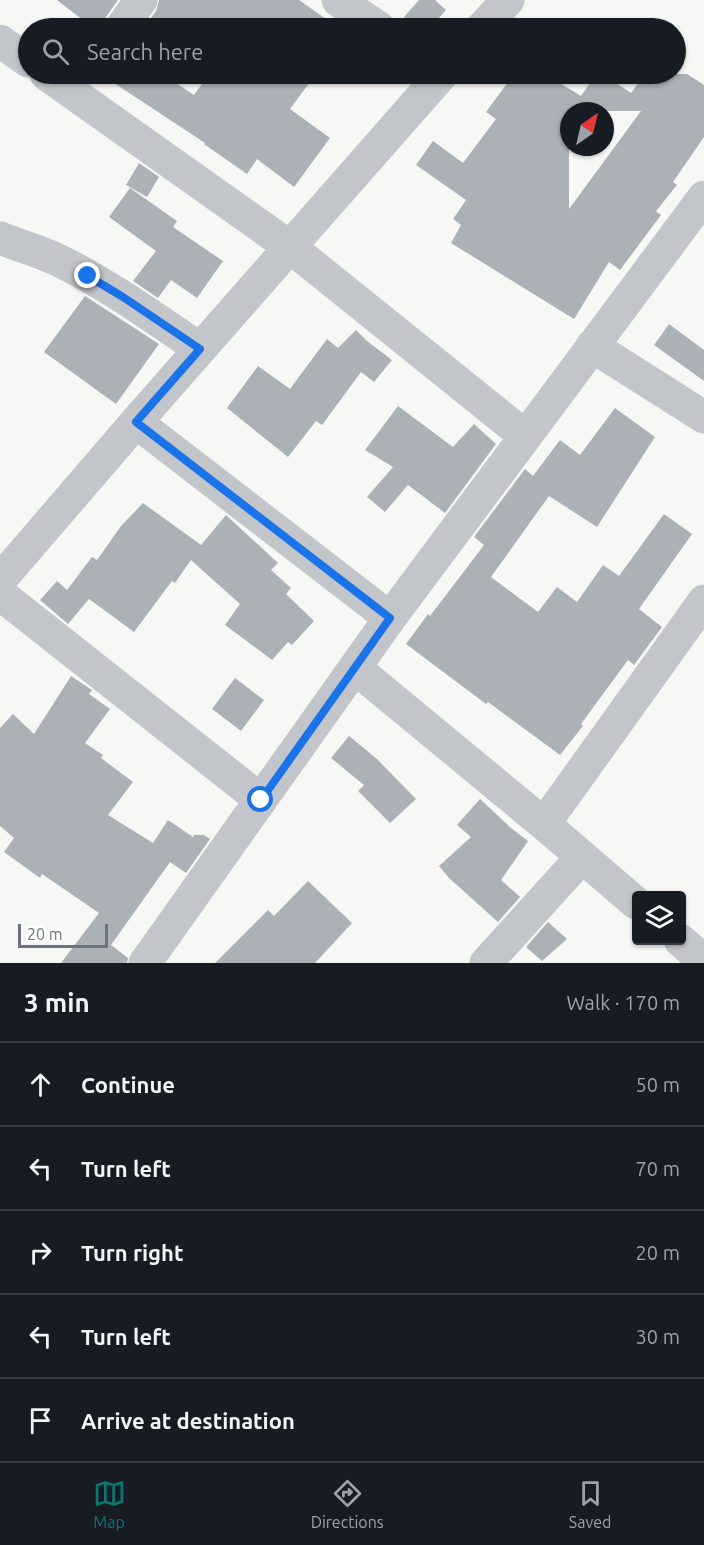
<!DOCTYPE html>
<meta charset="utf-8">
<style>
:root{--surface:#171b24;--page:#20242c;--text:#f1f3f6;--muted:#9ea1a6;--line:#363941;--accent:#0f766e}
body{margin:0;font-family:Ubuntu,sans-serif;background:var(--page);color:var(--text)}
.controls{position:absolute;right:18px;bottom:18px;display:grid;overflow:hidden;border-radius:6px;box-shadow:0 2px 4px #0004}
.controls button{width:54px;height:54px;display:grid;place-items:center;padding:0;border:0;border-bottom:2px solid var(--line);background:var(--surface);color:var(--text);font:30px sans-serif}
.compass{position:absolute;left:560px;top:102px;width:54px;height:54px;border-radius:50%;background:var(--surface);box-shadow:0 2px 4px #0004;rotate:34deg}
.scale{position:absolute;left:18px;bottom:15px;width:90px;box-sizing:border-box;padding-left:6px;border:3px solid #6b7483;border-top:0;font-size:16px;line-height:21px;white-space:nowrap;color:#6b7483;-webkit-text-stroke:4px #fff;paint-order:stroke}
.stop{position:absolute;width:18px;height:18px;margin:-14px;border:4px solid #1a73e8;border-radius:50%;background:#fff}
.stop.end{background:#1a73e8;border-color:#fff;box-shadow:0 2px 6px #0008}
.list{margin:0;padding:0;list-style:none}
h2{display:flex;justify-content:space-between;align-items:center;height:78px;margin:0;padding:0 24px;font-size:26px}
h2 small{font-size:20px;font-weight:400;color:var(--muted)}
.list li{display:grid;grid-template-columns:39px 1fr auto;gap:18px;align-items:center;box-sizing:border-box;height:84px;padding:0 24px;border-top:2px solid var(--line)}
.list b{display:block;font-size:22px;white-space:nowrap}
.list em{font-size:20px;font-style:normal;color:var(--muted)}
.icon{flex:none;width:33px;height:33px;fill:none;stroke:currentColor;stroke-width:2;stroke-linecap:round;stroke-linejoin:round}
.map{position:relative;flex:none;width:704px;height:963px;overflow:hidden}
.search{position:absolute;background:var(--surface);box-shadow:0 2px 4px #0004;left:18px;right:18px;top:18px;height:66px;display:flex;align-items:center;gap:15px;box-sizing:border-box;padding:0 21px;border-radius:33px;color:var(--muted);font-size:22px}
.sheet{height:498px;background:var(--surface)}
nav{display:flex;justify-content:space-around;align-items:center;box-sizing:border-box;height:84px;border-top:2px solid var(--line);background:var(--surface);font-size:16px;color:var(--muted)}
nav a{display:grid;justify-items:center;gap:3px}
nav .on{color:var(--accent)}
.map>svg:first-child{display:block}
</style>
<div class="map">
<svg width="704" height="963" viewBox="0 0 704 963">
<rect width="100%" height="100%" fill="#f7f8f6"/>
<path fill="#acb1b7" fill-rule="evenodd" d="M57 0H118L106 17 103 28H93Z
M159 0H299L326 19 319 28H181L176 24 172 28H144L156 11Z
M419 0H435L446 10 430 28H418L404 17Z
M121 74H163L194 95 209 74H316L290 109 330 138 294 187 257 159 247 174 204 144 205 143 114 83Z
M514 74H545L581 96 596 74H603L631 93 645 74H687L704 85V137L673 182 677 185 656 211 661 215 620 270 609 262 574 319 451 243 461 225 453 219 466 200 416 165 433 141 463 163 496 119 486 112ZM569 111H641L569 209Z
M139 163 159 177 147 197 126 185Z
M130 188 177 221 173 227 223 261 197 298 171 280 158 298 133 281 156 251 109 217Z
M85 296 159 344 116 404 44 352Z
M669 324 704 350V381L654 345Z
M356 330 367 341 392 360 374 382 361 372 322 425 316 421 288 457 227 408 258 366 290 389 327 339 338 348Z
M398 406 453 447 474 424 496 444 445 513 408 485 385 512 367 497 393 467 365 450Z
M615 408 655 437 597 527 549 496 491 577 538 612 557 587 577 602 603 565 619 576 664 514 692 534 639 609 662 627 634 665 628 660 581 724 583 726 560 755 488 702 486 704 406 644 428 614 430 616 484 545 474 537 525 469 533 476 560 440 580 455Z
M143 503 201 545 226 515 278 563 271 570 291 588 286 594 314 621 292 645 288 642 272 660 225 625 240 604 191 560 175 583 172 581 134 632 89 599 68 624 40 600 57 581 67 590 92 557 97 560 121 526Z
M71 676 92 690 89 694 110 709 85 743 103 755 101 758 133 782 108 815 153 843 168 820 193 837 194 835H204L210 839 186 873 170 862 111 945 128 958 127 963H61L99 913 42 874 40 878 4 852 14 838 0 826V728L13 714 34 734Z
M235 678 264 700 241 731 212 709Z
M349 736 377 759 416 799 390 823 358 791 364 785 331 758Z
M480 799 511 828 528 841 501 880 520 897 498 922 449 878 439 866 471 837 457 825Z
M308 881 352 923 315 963H215L268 910 274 916Z
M548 922 567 939 542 961 526 947Z"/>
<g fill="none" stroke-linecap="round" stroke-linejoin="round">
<path stroke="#c2c5c9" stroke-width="33" d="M338 0 379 28
M121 28 141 0
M482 28 508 0
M0 41 28 61
M46 74 290 247 525 436
M0 238C18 245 38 251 56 259 107 284 153 317 200 349
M592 346 704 417
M136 422 390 618
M0 580 136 422 442 74
M0 594 261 800
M355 668 544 824 636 903
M544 824 704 601
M680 940 704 961
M145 963 390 618 704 197
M486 963 582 857"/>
</g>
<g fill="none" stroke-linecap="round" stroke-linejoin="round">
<path stroke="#1a73e8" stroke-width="8" d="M88 276 123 297 200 349 136 422 390 618 261 800"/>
</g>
</svg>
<div class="controls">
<button><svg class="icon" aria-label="layers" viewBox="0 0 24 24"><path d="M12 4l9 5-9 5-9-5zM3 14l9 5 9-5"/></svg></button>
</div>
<svg class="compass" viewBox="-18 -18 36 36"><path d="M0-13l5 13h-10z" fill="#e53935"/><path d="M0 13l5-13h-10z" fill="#9ea1a6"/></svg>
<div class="scale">20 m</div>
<div class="stop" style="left:261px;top:800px"></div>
<div class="stop end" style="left:88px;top:276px"></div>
<div class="search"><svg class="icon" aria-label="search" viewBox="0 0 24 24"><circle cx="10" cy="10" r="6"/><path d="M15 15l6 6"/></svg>Search here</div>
</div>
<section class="sheet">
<h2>3 min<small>Walk · 170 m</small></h2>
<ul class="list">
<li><svg class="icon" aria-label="ahead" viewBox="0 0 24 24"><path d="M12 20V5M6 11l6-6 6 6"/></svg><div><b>Continue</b></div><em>50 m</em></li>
<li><svg class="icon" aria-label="left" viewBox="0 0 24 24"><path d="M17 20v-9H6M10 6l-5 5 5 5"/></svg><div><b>Turn left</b></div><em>70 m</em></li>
<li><svg class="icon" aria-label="right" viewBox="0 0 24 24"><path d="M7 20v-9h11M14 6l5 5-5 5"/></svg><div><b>Turn right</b></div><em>20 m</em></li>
<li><svg class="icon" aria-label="left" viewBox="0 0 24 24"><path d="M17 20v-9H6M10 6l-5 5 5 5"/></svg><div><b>Turn left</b></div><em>30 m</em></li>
<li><svg class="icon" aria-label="arrive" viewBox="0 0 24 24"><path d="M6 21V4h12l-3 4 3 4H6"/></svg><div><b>Arrive at destination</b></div></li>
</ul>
</section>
<nav>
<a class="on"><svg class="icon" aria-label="map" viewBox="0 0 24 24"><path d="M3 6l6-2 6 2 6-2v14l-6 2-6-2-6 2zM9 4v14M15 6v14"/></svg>Map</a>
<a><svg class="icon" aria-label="directions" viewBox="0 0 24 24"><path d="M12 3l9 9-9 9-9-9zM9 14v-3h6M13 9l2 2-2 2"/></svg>Directions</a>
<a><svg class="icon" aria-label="saved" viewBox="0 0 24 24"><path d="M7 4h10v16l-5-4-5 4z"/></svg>Saved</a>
</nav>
